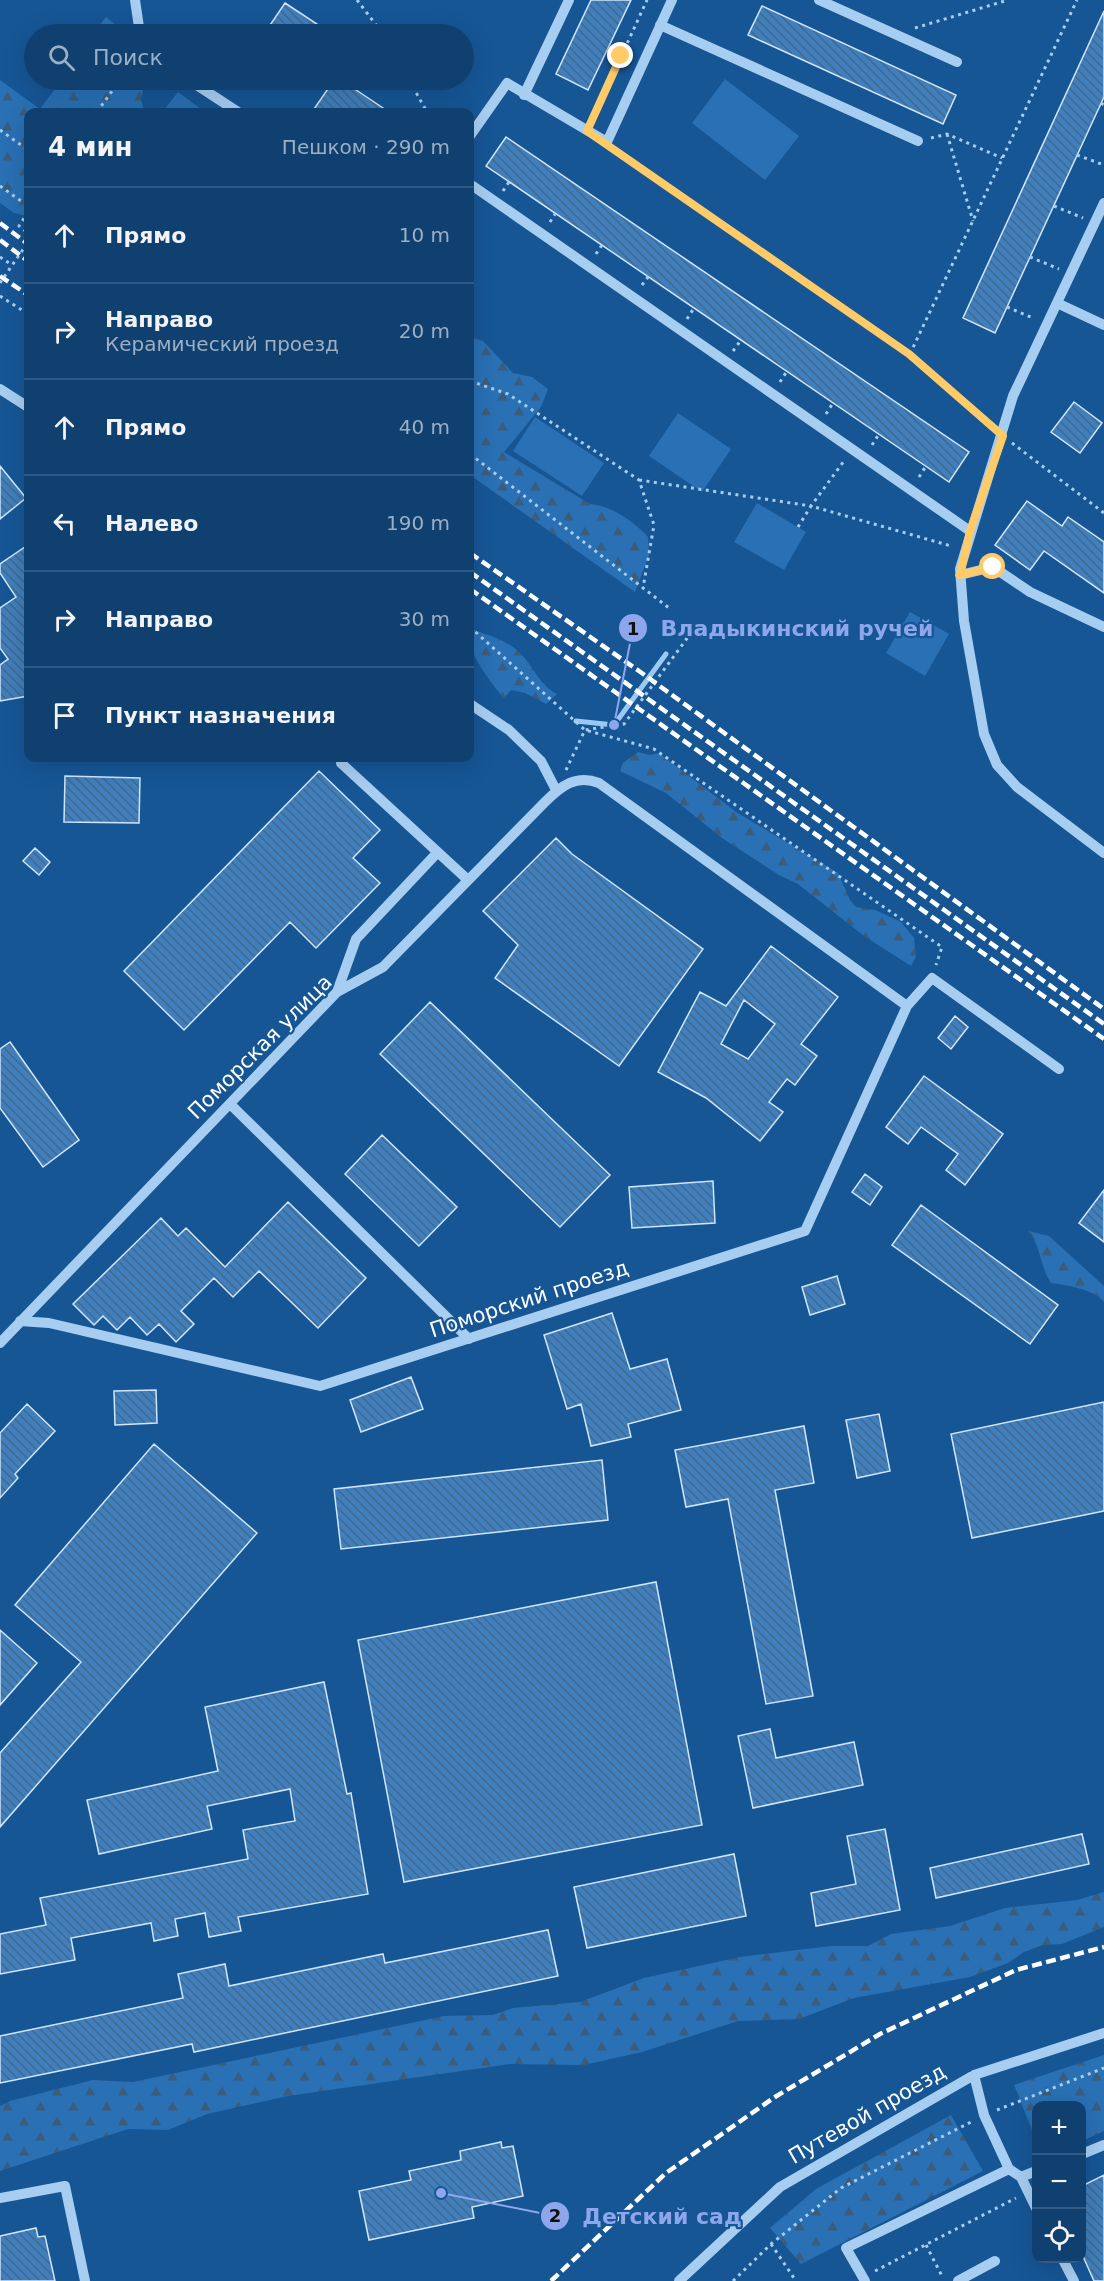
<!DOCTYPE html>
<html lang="ru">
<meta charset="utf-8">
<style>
:root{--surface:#104070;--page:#1e4b78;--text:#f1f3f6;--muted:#9cafc3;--line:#305983}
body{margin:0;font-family:"DejaVu Sans",sans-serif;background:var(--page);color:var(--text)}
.controls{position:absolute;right:18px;bottom:18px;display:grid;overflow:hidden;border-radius:12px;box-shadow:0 6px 24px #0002}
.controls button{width:54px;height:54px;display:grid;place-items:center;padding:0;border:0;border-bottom:2px solid var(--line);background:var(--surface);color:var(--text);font:30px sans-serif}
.stop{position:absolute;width:18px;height:18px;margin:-14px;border:4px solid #ffca68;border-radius:50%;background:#fff}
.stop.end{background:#ffca68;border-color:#fff;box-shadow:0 2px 6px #0008}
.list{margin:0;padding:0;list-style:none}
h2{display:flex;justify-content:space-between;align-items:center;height:78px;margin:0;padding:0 24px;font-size:26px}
h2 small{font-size:20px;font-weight:400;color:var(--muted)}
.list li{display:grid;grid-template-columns:39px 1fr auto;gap:18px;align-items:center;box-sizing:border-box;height:96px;padding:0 24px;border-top:2px solid var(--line)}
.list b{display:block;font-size:22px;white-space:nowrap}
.list p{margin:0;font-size:20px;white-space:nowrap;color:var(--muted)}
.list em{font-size:20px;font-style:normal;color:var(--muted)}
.icon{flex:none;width:33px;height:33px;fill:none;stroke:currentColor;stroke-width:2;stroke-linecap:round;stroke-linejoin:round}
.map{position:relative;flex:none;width:1104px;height:2281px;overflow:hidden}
.search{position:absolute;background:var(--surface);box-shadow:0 6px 24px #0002;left:24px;top:24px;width:450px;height:66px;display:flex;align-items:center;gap:15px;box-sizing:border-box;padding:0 21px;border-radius:33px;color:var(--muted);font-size:22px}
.panel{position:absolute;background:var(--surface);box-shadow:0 6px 24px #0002;left:24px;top:108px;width:450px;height:654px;border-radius:12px}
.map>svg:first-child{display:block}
</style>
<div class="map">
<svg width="1104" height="2281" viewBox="0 0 1104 2281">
<defs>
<pattern id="forest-firs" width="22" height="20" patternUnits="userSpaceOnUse" patternTransform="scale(1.5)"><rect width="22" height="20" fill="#2970b4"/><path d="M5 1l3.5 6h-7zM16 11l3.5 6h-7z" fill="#3c5c7b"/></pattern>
<pattern id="building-back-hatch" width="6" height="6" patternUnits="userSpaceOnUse" patternTransform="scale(1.5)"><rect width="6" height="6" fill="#3f7fbd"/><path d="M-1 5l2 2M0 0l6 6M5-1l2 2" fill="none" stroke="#45688a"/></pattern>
</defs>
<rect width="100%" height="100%" fill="#165695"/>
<path fill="url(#forest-firs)" d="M106 17 127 34H93Z
M0 80 40 109 62 80H145L141 99 144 112H28V216L14 213 0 203Z
M470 337 483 341 513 373 532 377 548 389 541 407 504 452 590 504C612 506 633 521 648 537L649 555 635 592 470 475Z
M472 629C487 635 507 640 519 652 533 665 539 685 557 694L546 704 525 693 511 690 504 698C492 684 462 648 472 629Z
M638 752 650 755 659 753 736 812 838 873 850 900 856 907 875 910 901 922 914 938 916 957 911 966 864 936 798 884 779 875 722 838 666 793 620 771 623 763Z
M1028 1231 1049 1236 1104 1286V1302C1093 1289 1067 1285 1051 1283 1040 1267 1041 1245 1028 1231Z
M1104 1892V1927L1062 1944 1043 1945 1024 1952 1008 1963 970 1977 854 1998 799 2019 738 2021 642 2052 584 2065 510 2064 288 2096 207 2114 168 2130 128 2129 0 2171V2106L10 2101 93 2080 133 2082 444 2016 493 2015 513 2008 580 2002 644 1978 740 1957 831 1946H868L891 1934 950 1926 1005 1908 1077 1900Z
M1104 2055V2131L1082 2141V2106H1036V2140L1014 2085Z
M951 2115 983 2171 801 2264 770 2228 816 2189Z"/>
<path fill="#2970b4" d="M725 79 799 136 765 180 692 123Z
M178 92 205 112H167L164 110Z
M678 413 731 449 702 492 649 456Z
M535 417 604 463 582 496 513 451Z
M757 503 806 532 784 570 734 542Z
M910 612 949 634 925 676 886 653Z"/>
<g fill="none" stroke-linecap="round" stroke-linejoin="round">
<path stroke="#9ac9f4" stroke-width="5" d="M576 721 614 725 666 654"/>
</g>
<path fill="url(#building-back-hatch)" stroke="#cfe6fc" stroke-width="1.5" fill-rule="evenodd" d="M591 0H631L588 90 556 74Z
M285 3 332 34H264Z
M762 6 956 95 943 124 748 35Z
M1104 11V97L995 333 963 318Z
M334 80H341L389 112H312Z
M506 137 969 452 949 482 486 166Z
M1074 402 1102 423 1080 453 1051 432Z
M0 466 26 498 0 519Z
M1027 501 1062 526 1068 517 1104 542V593L1044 551 1030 570 995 545Z
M28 545V696L0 701V665L8 659 0 648V608L16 597 0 573V564Z
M319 771 380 830 353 858 380 883 316 948 290 922 184 1030 124 971Z
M65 776 140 778 139 823 64 822Z
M556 838 572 854 703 949 619 1066 495 978 518 945 483 911Z
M35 848 50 862 39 875 23 861Z
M771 946 838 997 801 1044 817 1056 795 1085 787 1079 769 1102 783 1112 760 1141 706 1098 658 1072 700 992 726 1006ZM744 1000 775 1024 748 1059 721 1044Z
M430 1002 610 1175 560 1227 380 1054Z
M955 1016 968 1027 951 1049 938 1038Z
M10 1042 79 1140 43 1167 0 1108V1049Z
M924 1076 1003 1134 965 1185 946 1170 958 1154 921 1127 908 1144 886 1127Z
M382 1135 457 1207 419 1246 345 1174Z
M865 1174 882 1187 870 1205 852 1192Z
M713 1181 715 1223 632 1228 629 1187Z
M1104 1190V1242L1079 1223Z
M288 1202 366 1278 318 1328 259 1271 233 1297 214 1278 181 1311 194 1324 176 1342 159 1324 147 1335 130 1317 117 1330 103 1316 94 1325 73 1304 161 1218 178 1236 186 1228 225 1267Z
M921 1205 1058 1305 1030 1344 892 1245Z
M837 1276 845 1304 810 1315 802 1287Z
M612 1313 630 1369 667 1359 681 1410 628 1424 631 1437 591 1446 581 1404 567 1409 544 1335Z
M411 1377 423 1409 361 1432 350 1400Z
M156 1390 157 1423 115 1425 114 1391Z
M1104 1402V1511L972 1538 951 1434Z
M27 1404 55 1431 15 1474 18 1478 0 1498V1433Z
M879 1414 890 1471 857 1478 846 1420Z
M804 1426 814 1483 775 1490 813 1696 766 1704 728 1499 686 1507 675 1450Z
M154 1444 257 1533 0 1827V1753L81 1662 15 1605Z
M602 1460 608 1520 341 1549 334 1489Z
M656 1582 702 1825 404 1882 358 1640Z
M0 1630 37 1663 0 1705Z
M324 1682 347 1794 351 1793 368 1894 238 1917 241 1931 209 1937 205 1913 175 1919 178 1936 154 1941 151 1923 71 1938 75 1960 0 1974V1934L46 1925 40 1898 248 1859 243 1830 295 1821 290 1789 207 1806 212 1829 99 1854 87 1800 218 1771 205 1707Z
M770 1729 776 1758 854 1742 863 1785 753 1808 738 1736Z
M885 1829 900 1910 816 1926 811 1893 856 1884 847 1836Z
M1082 1834 1089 1864 936 1898 930 1868Z
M734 1854 746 1916 587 1948 574 1887Z
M548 1930 558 1976 194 2052 192 2044 0 2083V2036L183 1998 178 1974 225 1964 229 1986 383 1954 385 1963Z
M501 2142 502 2148 513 2146 523 2196 472 2207 474 2218 369 2240 359 2191 411 2180 409 2171 461 2160 460 2151Z
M1104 2175V2281H1094L1082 2254V2186Z
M36 2228 38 2237 45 2236 55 2281H0V2236Z"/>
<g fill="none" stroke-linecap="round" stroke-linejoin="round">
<path stroke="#a7cdf1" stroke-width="3" stroke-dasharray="3 4.5" stroke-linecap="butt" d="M357 0 383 34
M915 28 1008 0
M607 50 621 56
M409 80 427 112
M1101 103 1104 105
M97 112 120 80
M593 118 647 0
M0 130 28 150
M947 134 973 221
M931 138 947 134 1002 158
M618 150 910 354 989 424
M1077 155 1104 165
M0 186 28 206
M503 191 509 182
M1054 206 1083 218
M28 212 19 226 28 233
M550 222 555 214
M596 254 602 245
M0 257 12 265
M1030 257 1059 269
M0 283 28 242
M642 285 648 277
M0 296 28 314
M1007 307 1033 318
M687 319 694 308
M733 351 741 340
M910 354 1077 0
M470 381 508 394 639 480 654 525 643 588
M780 382 787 371
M826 414 833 403
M1012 443 1104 513
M872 445 879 434
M470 454 669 608
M919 477 926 466
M639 480 811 506 844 461
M798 527 811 506 951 546
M470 627 585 730 654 749 942 947 936 965
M566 770 585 730 624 724 688 637
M997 2110 1104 2068
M771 2244 796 2281
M926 2245 943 2278
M875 2271 1016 2198
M733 2281 771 2244 841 2188 971 2122"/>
<path stroke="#a7cdf1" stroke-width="10" d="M135 0 140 34
M819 0 957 62
M660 25 918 141
M189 80 238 112
M524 95 569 0
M470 136 507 83 607 142 672 0
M470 184 970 531
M1104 203 1013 396 960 569 964 621 984 734 997 765 1017 787 1104 853
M1057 303 1104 325
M0 389 28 407
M960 575 993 567 1030 592 1104 627
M470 704 509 730 541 761 556 790
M341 763 468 880
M337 992 356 939 437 853
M230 1104 469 1339
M20 1321 49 1323 320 1386 805 1231 907 1006 932 978 1059 1069
M0 1343 337 992 383 967 545 802C561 786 576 774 599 783L907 1006
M974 2075 984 2115 1009 2169 1021 2177 1036 2208
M1082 2154 1104 2145
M1021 2177 1036 2171
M0 2198 65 2186 85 2281
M1062 2258 1074 2281
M679 2281 780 2187 974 2075 1104 2033
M865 2281 846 2248 1009 2169
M958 2281 995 2261"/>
<path stroke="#fff" stroke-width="4.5" stroke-dasharray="10 4.5" stroke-linecap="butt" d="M0 223 28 244
M0 240 28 261
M0 276 28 295
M470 553 639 671 1104 1009
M470 572 1104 1024
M470 589 1104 1039
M551 2281 666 2173 775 2097 880 2034 1016 1970 1104 1947"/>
</g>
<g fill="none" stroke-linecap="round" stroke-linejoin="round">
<path stroke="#ffca68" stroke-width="8" d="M621 56 587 131 909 354 1003 436 970 531 960 575 993 567"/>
</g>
<g text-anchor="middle" stroke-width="4.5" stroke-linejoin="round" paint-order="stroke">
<g font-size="21" fill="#fff" stroke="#165695">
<text transform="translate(260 1047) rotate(-45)" y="7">Поморская улица</text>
<text transform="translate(529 1299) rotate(-18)" y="7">Поморский проезд</text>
<text transform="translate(867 2114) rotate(-30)" y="7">Путевой проезд</text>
</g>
</g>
<path fill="none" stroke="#8ea6ec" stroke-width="2" d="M614 725L633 628M441 2193L555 2216"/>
<g fill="#8ea6ec" stroke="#165695" stroke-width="2">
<circle cx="614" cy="725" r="6"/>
<circle cx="441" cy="2193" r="6"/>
<circle cx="633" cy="628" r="15"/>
<circle cx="555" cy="2216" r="15"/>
</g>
<g font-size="18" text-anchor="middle" font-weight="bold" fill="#111">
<text x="633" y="635">1</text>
<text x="555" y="2222">2</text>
</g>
<g font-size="22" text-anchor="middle" font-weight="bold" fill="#8ea6ec" stroke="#165695" stroke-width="4.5" stroke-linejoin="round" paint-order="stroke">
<text x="797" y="636">Владыкинский ручей</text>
<text x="662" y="2224">Детский сад</text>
</g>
</svg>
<div class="controls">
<button>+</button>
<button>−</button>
<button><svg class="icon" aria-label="locate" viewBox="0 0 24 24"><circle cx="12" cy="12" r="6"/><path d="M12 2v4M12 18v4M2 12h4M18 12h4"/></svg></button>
</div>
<div class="stop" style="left:993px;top:567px"></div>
<div class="stop end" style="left:621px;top:56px"></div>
<div class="search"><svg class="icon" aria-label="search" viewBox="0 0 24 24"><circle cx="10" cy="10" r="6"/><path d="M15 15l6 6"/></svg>Поиск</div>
<section class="panel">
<h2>4 мин<small>Пешком · 290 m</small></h2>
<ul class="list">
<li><svg class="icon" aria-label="ahead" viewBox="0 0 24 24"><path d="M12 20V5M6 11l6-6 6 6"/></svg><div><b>Прямо</b></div><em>10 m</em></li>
<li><svg class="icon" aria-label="right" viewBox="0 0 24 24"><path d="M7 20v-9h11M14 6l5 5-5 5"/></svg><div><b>Направо</b><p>Керамический проезд</p></div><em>20 m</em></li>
<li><svg class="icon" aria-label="ahead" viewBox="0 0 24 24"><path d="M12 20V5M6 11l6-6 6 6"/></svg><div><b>Прямо</b></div><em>40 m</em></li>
<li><svg class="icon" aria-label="left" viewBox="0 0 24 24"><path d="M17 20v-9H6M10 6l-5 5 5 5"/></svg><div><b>Налево</b></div><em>190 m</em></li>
<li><svg class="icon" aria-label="right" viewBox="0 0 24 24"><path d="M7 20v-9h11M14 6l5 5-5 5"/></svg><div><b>Направо</b></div><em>30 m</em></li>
<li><svg class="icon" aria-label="arrive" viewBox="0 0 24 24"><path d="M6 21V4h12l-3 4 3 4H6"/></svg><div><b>Пункт назначения</b></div></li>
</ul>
</section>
</div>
